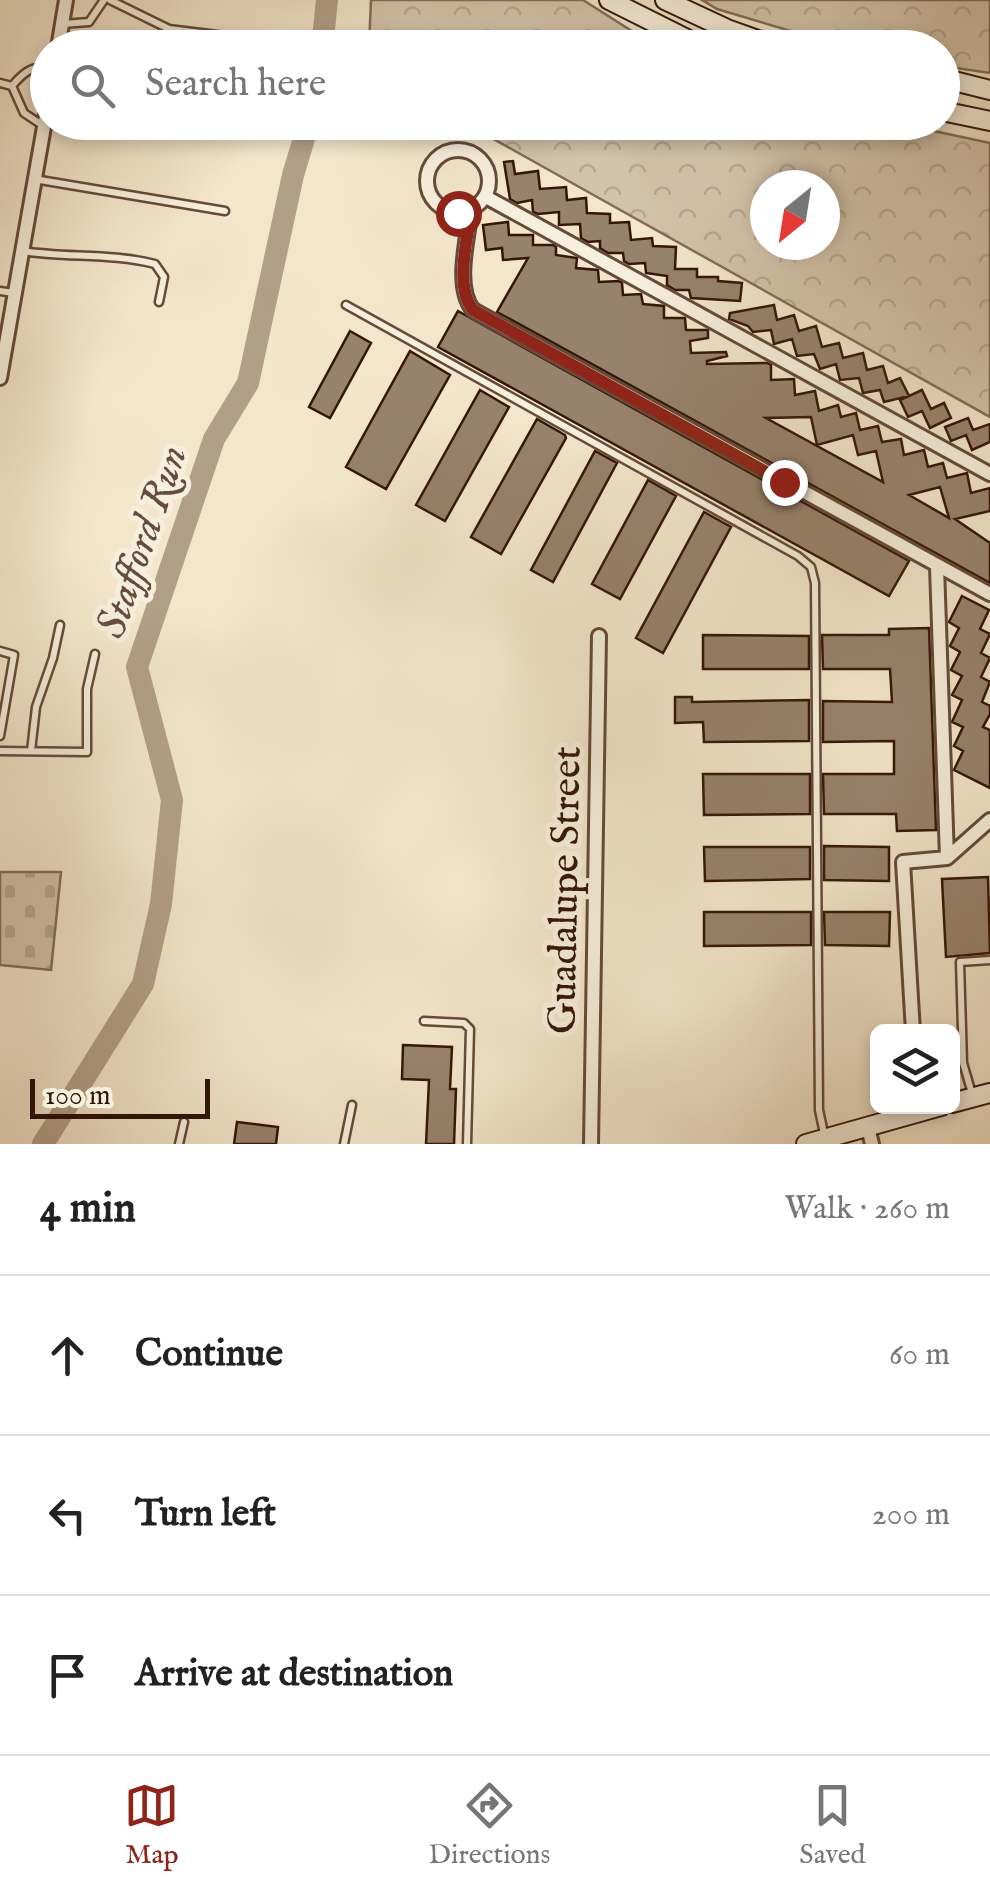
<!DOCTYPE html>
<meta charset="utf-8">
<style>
:root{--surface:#fff;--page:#f2f2f2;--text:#222;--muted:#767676;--line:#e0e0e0;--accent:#8f2418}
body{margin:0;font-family:"IM FELL English",serif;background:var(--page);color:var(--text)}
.controls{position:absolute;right:30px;bottom:30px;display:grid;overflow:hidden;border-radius:15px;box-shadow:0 5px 15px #0003}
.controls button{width:90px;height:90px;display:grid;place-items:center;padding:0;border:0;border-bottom:2px solid var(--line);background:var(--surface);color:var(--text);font:50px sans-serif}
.compass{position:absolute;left:750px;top:170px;width:90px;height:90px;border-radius:50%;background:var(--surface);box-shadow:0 5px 15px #0003;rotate:210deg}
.scale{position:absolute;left:30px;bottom:25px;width:180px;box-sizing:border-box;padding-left:10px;border:5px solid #341607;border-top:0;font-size:28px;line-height:35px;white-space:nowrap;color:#341607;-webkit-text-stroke:8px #f7efdd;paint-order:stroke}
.stop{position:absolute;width:30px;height:30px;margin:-22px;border:8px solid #8f2418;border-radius:50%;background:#fff}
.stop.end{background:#8f2418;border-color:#fff;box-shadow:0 2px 10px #0008}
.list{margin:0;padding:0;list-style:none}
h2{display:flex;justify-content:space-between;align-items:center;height:130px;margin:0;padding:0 40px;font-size:42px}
h2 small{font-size:32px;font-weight:400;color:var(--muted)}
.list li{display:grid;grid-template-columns:65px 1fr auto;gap:30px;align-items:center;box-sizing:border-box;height:160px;padding:0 40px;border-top:2px solid var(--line)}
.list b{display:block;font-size:38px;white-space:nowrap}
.list em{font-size:32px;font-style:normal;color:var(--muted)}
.icon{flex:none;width:55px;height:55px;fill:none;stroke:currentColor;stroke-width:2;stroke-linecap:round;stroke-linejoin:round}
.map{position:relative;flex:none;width:990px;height:1144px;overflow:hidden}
.search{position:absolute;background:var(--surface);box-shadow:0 5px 15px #0003;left:30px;right:30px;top:30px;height:110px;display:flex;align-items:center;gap:25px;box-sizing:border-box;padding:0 35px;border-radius:55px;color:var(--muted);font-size:38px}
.sheet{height:610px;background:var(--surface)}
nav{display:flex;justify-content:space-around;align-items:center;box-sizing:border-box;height:140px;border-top:2px solid var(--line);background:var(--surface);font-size:28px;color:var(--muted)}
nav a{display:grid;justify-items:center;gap:5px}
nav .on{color:var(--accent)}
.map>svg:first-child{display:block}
</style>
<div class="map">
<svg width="990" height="1144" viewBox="0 0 990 1144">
<defs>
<pattern id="forest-crowns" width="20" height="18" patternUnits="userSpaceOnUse" patternTransform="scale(2.5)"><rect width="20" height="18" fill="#d3c3aa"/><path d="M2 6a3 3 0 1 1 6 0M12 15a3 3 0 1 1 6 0" fill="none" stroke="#b6a791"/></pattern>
<pattern id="cemetery-stones" width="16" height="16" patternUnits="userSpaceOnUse" patternTransform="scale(2.5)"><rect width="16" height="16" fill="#d3c3aa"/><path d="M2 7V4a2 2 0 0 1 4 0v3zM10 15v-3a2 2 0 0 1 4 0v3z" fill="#b6a791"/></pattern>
</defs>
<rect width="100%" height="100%" fill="#f3e6cb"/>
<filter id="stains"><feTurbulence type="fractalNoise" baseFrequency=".002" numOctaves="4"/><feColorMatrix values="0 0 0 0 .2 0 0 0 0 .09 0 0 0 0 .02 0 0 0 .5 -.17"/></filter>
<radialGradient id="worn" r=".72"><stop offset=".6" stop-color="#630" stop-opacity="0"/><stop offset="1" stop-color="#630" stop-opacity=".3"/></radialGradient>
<path fill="url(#forest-crowns)" stroke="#846c58" stroke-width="2.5" fill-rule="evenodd" d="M371 0H583L657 47H369Z
M702 0H990V73L943 66 942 48 844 47 717 9Z
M892 122 990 143V417L465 123ZM825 185V245H765V185Z"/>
<path fill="url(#cemetery-stones)" stroke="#846c58" stroke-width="2.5" d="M0 872H61L51 970 0 965Z"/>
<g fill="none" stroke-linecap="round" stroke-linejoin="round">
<path stroke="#b29f88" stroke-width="22" d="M322 48 327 0
M43 1144 143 984 161 904 172 800 137 667 214 439 248 383 293 175 309 122"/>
</g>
<path fill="#97826d" stroke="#341607" stroke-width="2.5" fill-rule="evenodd" d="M513 161 515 174 538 171 540 189 566 187 567 200 586 198 587 213 610 214V223L629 222 631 240 652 238 653 246 676 247 675 269H697V277H718V281L742 283 740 301 691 298 689 290H675L667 285V276L646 273 645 263 629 264 624 261 623 253H608L600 248V241L588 242 581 238 580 224 559 225V212L538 214 533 212 532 200 517 203 510 199 504 162Z
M508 222 509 235H533V245H553L556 247V255L577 258 576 268 598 270 599 282 619 281 622 283 623 295 641 294 643 304 664 306V318H685L686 330H708V338L690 341 691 353 726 352 727 356 707 361V364L767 363 771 365V380L794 379 795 395 815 391 819 411 838 405 841 417 856 413 860 430 878 426 882 442 901 439 904 455 924 450 928 467 943 463 947 478 967 473 971 493 990 488V511L955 519 990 543V583L497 312 528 258 503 260 502 248 486 250 483 225ZM811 417 817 445 853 435 858 455 876 451 883 482 766 418ZM940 487 949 518 909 495Z
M774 305 777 320 794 315 799 331 816 326 822 347 839 343 843 358 863 353 867 370 883 366 888 383 900 378 909 396 884 402 880 390 863 393 859 378 840 380 836 364 820 369 814 354 797 356 792 339 774 344 771 330 753 332 748 326 729 319 730 313Z
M458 311 909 561 889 596 438 347Z
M350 331 371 343 330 418 309 407Z
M410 351 450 375 386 489 346 467Z
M480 390 509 407 445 521 416 505Z
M922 390 931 409 944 403 951 418 930 428 922 411 908 417 900 400Z
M968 418 973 430 990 424V442L972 450 966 435 951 441 945 427Z
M537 419 565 435 566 438 501 554 471 537Z
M595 451 617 463 553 582 531 570Z
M648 480 676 496 620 599 592 584Z
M704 512 731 527 663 653 636 638Z
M962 596 989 610 980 629 990 634 981 653 990 658 981 677 990 682 982 702 990 706V714L983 727 990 730V788L954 770 963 751 954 746 963 727 952 722 962 700 952 695 962 676 951 670 960 652 950 646 959 628 949 622Z
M929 628 936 830 897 831 896 814H824L823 774H894V741L823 742V701L892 702 890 669H823L822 635H889V629Z
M703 635 809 636V669H703Z
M675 697H692V702L809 700V741L704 742 703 722 675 723Z
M703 774H810V814L704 815Z
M824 846 889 847V881L824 880Z
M704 847H810V879L705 881Z
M988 877 990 953 946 957 942 879Z
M704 912H811V945L704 946Z
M824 912H890L889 946 825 945Z
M403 1045 452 1047 450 1089H456L454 1144H426L429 1080 402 1079Z
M237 1122 278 1127 276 1144H234Z"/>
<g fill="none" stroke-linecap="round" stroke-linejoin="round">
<g stroke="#644a38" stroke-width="11">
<path id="service" d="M110 0 169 29 233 37
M63 24 89 22 104 0
M60 43 83 48
M0 83 12 86
M42 125 24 113 12 86C23 73 30 67 48 66
M34 179 225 211
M22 251C67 258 111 253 155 264L164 277 159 302
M0 291 14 293
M346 305 798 556 811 567 815 583 819 1110 825 1138
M0 651 14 655 0 736
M0 751 87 752V689L95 654
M31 751 36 707 53 658 60 625
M424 1021 464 1023 470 1029 467 1144
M973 1097 963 1063 960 962 990 960
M179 1144 184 1122
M344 1144 352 1105"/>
</g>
<g stroke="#644a38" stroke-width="18">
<path id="minor" d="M58 48 66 0
M427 181a31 31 0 1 1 62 0a31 31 0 1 1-62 0Z
M486 197 990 474
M471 209C468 238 454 286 473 310L990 594
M0 378 48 104
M937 567 947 858
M913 1032 903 862 947 858 990 820
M868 1128 872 1144
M591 1144 599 636"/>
</g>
<g stroke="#341607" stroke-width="22">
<path id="secondary" d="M609 0 705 48
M665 0 727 29 780 48
M942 78 990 90
M942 111 990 121
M952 1103 990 1093
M806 1144 941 1106"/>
</g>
<use href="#service" stroke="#f7efdd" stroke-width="6"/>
<use href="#minor" stroke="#f7efdd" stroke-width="12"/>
<use href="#secondary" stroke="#f7efdd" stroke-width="18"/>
</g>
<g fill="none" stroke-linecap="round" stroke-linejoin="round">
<path stroke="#8f2418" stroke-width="12" d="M458 213 471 210C468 238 454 286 473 310L784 482"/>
</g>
<g text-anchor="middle" stroke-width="10" stroke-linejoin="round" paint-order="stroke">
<g font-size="40" fill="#341607" stroke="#f7efdd">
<text transform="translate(563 890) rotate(-89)" y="14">Guadalupe Street</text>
</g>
<g font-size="42" font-style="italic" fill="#664d3b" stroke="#f7efdd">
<text transform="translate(140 541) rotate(-71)" y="15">Stafford Run</text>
</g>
</g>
<rect width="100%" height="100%" filter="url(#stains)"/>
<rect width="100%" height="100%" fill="url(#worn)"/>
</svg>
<div class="controls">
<button><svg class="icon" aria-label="layers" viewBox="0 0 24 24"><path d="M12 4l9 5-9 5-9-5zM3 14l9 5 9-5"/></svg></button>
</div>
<svg class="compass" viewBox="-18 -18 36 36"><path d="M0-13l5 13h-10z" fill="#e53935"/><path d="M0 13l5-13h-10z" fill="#767676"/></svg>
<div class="scale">100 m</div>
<div class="stop" style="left:458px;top:213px"></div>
<div class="stop end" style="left:784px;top:482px"></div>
<div class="search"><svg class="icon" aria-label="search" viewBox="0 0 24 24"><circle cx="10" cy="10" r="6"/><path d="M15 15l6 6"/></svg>Search here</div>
</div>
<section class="sheet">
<h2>4 min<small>Walk · 260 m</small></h2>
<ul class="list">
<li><svg class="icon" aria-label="ahead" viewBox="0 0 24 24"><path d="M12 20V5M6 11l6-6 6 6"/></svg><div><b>Continue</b></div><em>60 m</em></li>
<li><svg class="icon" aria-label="left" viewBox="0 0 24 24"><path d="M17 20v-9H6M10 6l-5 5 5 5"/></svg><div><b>Turn left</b></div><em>200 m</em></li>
<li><svg class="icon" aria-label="arrive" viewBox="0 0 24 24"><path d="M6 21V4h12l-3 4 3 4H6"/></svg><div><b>Arrive at destination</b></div></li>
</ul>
</section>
<nav>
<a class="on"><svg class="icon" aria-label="map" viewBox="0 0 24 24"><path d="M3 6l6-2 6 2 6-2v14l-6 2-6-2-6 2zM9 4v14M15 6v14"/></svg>Map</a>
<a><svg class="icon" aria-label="directions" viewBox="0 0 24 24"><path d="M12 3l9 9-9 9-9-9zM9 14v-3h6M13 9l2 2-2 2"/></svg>Directions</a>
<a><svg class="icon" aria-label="saved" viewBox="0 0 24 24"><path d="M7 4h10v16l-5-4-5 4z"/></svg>Saved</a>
</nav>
